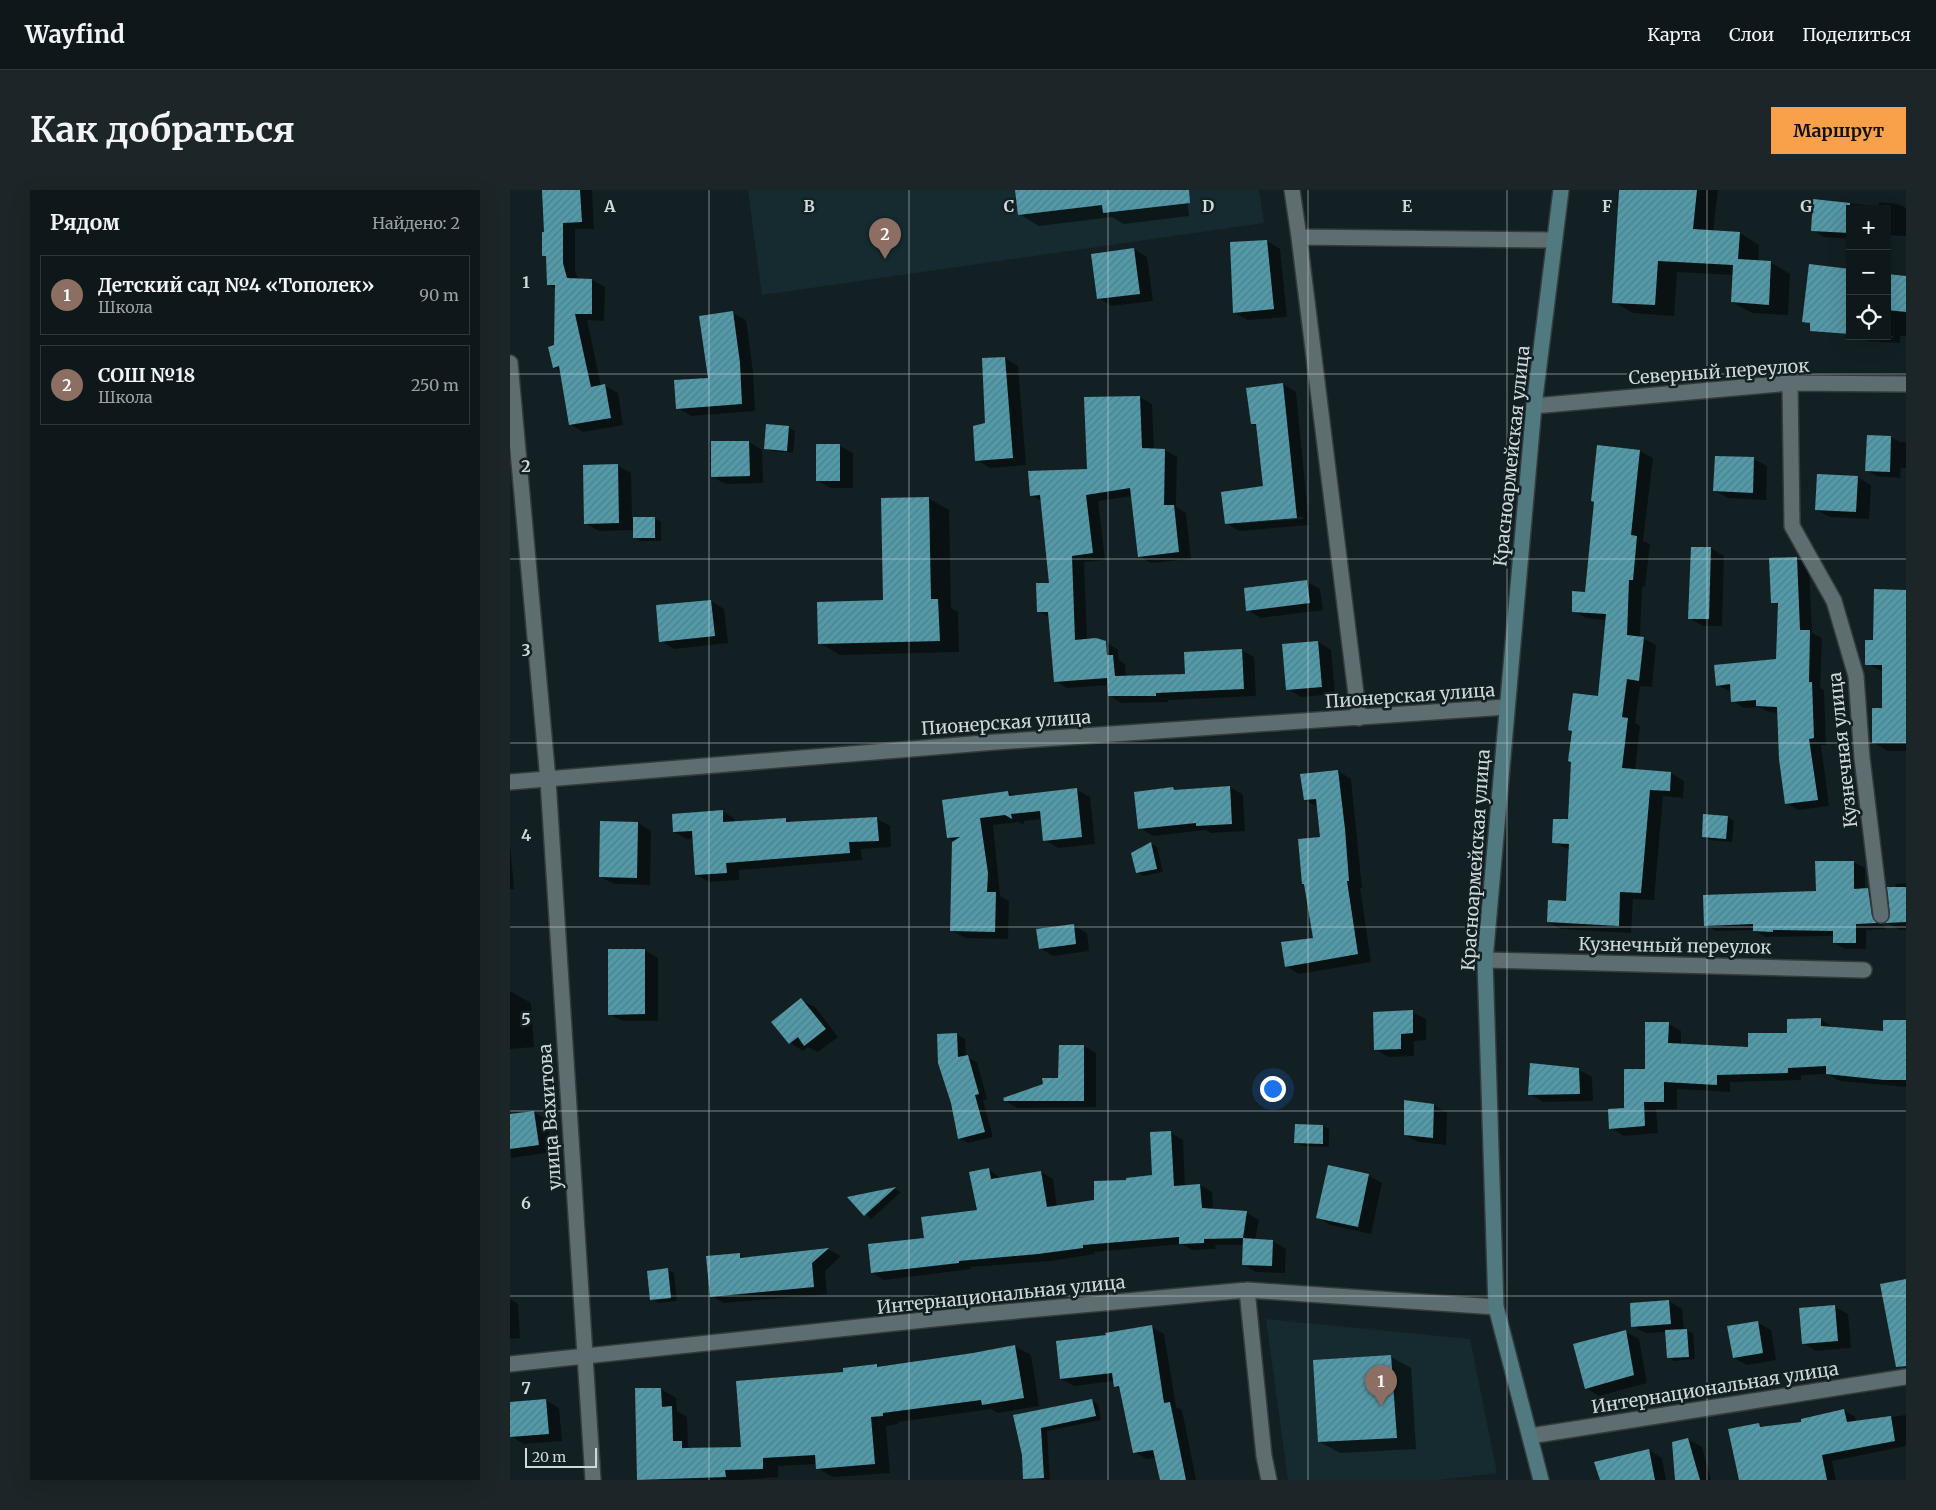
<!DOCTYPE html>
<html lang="ru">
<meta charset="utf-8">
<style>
:root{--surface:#0e181a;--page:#1c2527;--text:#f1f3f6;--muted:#9ba0a2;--line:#2e3739;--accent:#f8a14a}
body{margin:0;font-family:Merriweather,serif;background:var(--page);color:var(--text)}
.controls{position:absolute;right:15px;top:15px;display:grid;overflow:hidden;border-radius:0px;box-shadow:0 5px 20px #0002}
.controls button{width:45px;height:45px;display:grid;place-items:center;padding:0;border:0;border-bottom:1px solid var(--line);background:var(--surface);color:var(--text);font:25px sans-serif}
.scale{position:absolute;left:15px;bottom:12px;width:72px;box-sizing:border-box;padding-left:5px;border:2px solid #d0d8da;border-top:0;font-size:14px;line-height:18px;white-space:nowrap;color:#d0d8da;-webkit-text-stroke:4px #132023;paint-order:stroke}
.you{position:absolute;left:762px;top:898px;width:18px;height:18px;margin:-12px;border:4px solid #fff;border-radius:50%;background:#1a73e8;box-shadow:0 0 0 8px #1a73e833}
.badge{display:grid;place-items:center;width:32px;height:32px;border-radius:50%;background:var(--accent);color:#fff;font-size:16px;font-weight:700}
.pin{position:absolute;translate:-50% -41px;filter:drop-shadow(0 1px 2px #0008)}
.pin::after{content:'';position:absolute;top:26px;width:18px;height:15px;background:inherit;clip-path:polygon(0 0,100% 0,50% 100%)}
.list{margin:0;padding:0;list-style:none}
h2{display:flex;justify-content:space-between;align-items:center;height:65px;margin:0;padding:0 20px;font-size:21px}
h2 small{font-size:16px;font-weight:400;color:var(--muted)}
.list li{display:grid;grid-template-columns:32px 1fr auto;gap:15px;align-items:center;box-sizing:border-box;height:80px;margin:0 10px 10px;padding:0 10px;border:1px solid var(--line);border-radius:0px}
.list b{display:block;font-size:19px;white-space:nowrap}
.list p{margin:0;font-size:16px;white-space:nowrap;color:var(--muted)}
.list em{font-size:16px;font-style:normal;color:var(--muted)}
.icon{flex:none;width:28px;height:28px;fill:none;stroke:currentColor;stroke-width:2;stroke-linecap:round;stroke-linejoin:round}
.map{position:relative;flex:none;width:1396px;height:1290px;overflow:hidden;border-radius:0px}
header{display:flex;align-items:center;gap:30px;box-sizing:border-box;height:70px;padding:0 25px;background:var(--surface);border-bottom:1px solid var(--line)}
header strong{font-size:24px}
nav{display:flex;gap:28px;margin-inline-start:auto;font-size:18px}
.intro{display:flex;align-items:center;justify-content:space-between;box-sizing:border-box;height:120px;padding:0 30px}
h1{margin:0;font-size:35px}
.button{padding:12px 22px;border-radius:0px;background:var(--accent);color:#111;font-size:18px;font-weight:700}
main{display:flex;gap:30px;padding:0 30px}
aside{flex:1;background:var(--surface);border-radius:0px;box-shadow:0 5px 20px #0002}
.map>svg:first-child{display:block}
</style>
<header>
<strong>Wayfind</strong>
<nav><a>Карта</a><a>Слои</a><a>Поделиться</a></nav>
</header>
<div class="intro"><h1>Как добраться</h1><a class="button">Маршрут</a></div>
<main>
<aside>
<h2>Рядом<small>Найдено: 2</small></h2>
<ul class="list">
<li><span class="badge" style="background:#8d6e63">1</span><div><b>Детский сад №4 «Тополек»</b><p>Школа</p></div><em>90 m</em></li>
<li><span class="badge" style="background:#8d6e63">2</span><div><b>СОШ №18</b><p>Школа</p></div><em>250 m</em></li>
</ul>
</aside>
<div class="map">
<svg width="1396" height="1290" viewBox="0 0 1396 1290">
<defs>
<pattern id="building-hatch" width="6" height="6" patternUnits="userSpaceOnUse" patternTransform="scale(1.25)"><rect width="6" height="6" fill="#5499a8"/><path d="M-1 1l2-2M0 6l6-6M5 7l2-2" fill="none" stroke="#4d7f89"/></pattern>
</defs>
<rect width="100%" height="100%" fill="#132023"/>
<path fill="#152b2f" d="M238 0H749L754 33 252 105Z
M756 1129 960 1149 987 1283 930 1290H778Z"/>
<path fill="#0007" fill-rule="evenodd" d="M33 0H82L84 39H65V81L68 90H82L95 97 94 131 77 130 91 196H95L108 203 113 235 73 242 60 234 51 181 44 177 46 99 38 94 37 67 33 65 36 43Z
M506 0H676L679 26 614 34 602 27 529 36 509 24Z
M1108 0H1208L1203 42 1230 43 1249 55 1248 71 1260 72 1280 84 1278 125 1242 123 1222 112 1224 85 1167 82 1164 126 1123 123 1104 112 1109 16 1107 15Z
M1304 10 1369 16V12L1388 14 1396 18V46L1377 45V19H1340V49L1314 47 1302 40Z
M757 51 770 59 777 127 738 130 725 123Z
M624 59 637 67 643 111 602 116 588 108Z
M1377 85 1396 87V146H1390V153L1358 151 1349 146 1383 148V146L1377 145Z
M222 123 236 130 243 182 245 221 181 226 168 218 199 189Z
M495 168 508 176 516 275 480 278 467 270Z
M773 194 786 202 799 335 729 341 716 333 754 297 748 237 742 234ZM793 327V329L727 334V332Z
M630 207 642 214 644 260H655L667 267 666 317 676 323 681 369 641 373 629 366 622 306 588 311 595 370 574 372 577 450 596 452 608 460 609 470 615 474 616 487 677 485 731 460 744 467 746 506 658 510V512L611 513 599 505V495L557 498 545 491 540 428 528 421 541 394 531 311 521 305 578 281 576 208Z
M257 236 279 238 285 241 283 263 261 261 255 258Z
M1358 246 1381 247 1390 252H1396V278H1391L1390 288 1367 286 1356 280Z
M239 252 252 260 253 293 216 294 202 287Z
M330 256 343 263V298H320L307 290Z
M1130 261 1143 268 1133 351 1140 354 1135 397 1132 396 1130 447 1146 455 1142 497 1130 496 1125 533 1130 536 1125 580 1161 583 1174 591 1173 608 1153 606 1144 710 1123 709 1121 743 1051 739 1038 732 1057 713 1060 660 1044 652 1059 631 1063 542 1059 540 1089 508 1096 430 1076 428 1063 421 1076 403Z
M1243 269 1257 276 1256 310 1218 308 1205 301Z
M75 276H108L121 283 122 328H145L151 332V351H130L124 347V340L89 341 75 333Z
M1347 287 1361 295 1359 329 1320 327 1307 320Z
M418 308 439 320 441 418 448 422 449 462 330 465 310 453 375 412Z
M1182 358H1201L1214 366 1212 436H1193L1179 428Z
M1287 368 1299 375 1302 443 1312 448 1310 498 1314 500 1316 555H1311L1319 616 1288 620 1276 613 1269 523 1259 522 1249 517 1234 518 1222 511 1221 502 1207 495 1267 470 1269 416 1262 412Z
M797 392 810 399 813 420 751 428 738 420Z
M1396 401V561H1378L1364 553 1374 519 1373 482 1357 474 1364 451Z
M201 411 214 419 218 453 164 459 151 451 147 416Z
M808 452 821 460 825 504 791 507 778 499Z
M828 581 841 589 852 698H850L861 772 789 784 776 776 804 749 811 648 808 617 795 610Z
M720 597 733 605 735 641 701 643 696 640 643 646 630 638 663 599 666 601Z
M567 600 580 607 585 654 548 658 535 650 532 629 514 631V635L509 632 483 635 490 706 499 711 498 749 455 748 441 740 445 652 438 647 498 602 506 606Z
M212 621 225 629V632L275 629 283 633 367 629 380 636 381 657 351 659 352 670 229 680V690L199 692 186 685 184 648 177 649 164 642Z
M1218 627 1224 631 1222 652 1199 650 1193 646Z
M128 633 141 641 140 695 104 694 91 687Z
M0 653 4 699H0Z
M641 654 647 657 653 682 633 686 627 682Z
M1344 672 1355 678V699L1369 706 1372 733 1376 739 1356 740V759H1335L1324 753V746L1255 747 1244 740 1206 741 1195 735 1307 702Z
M1396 693V740H1390L1377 733 1382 725 1386 694Z
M563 735 577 743 579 761 543 766 530 758Z
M135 760 148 768V831H113L99 824Z
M0 801 21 813 24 857 0 859Z
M291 810 305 817 328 847 308 862 298 857 293 861 280 853Z
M902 822 916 829V850L904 851V866L878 867 865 859Z
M1310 829 1324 838 1374 842 1396 831V897L1330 891 1317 884 1291 885V890L1220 892V902L1167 899V919H1146L1148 943 1114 946 1101 938 1116 919 1158 834 1171 841V855L1240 859Z
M446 844 455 849 456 867 467 872 477 909 473 910 483 947 458 953 449 948Z
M550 856H574L586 863V917L507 918 495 911 550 889Z
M1069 880 1082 887 1083 911 1033 912 1020 904Z
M924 915 937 923 936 955 908 952 895 945Z
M24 922 37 930 42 962 1 968 0 925Z
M813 936 819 939V957L792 956 786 952Z
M661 943 673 950 675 996 690 995 702 1002 703 1020 737 1023 749 1030 745 1050 763 1051 776 1059 775 1083 746 1082 733 1074 734 1055H705L706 1059 682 1060 672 1054 584 1062 585 1064 541 1071 460 1077 461 1079 374 1090 362 1083 415 1049 469 1021 479 979 491 989 531 982 543 989 547 1017 586 1011 618 991 643 987Z
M819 977 859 986 872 993 861 1044 820 1035 807 1027Z
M385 999 391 1002 361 1029 339 1008Z
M318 1059 331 1066 315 1081 317 1104 214 1113 201 1106 229 1064 237 1068Z
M157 1080 164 1083 167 1111 148 1113 142 1109Z
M0 1109 8 1114 10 1148 0 1149Z
M1159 1111 1172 1119 1174 1140 1183 1143 1185 1169 1164 1171 1158 1167 1156 1142 1136 1143 1123 1136Z
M1325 1117 1338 1124 1341 1158 1306 1161 1293 1153Z
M1248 1133 1261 1140 1266 1170 1237 1175 1224 1168Z
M642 1137 654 1144 666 1217 672 1220 686 1290H651L646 1268 637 1269 624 1262 611 1200 605 1196 604 1191 564 1196 551 1189 597 1146ZM659 1215H661L674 1283Z
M1116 1142 1129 1149 1137 1193 1089 1206 1076 1198Z
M505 1156 521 1165 529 1216 488 1223 481 1219 388 1232V1234L376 1236 380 1283 323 1287 307 1278V1274L268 1276V1287L231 1290H129L126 1200 151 1199 166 1208 167 1221 177 1227 178 1256 182 1259 233 1258 334 1183 366 1175 370 1178 463 1165Z
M881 1167 901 1178 906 1259 830 1263 810 1252 804 1171Z
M35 1210 49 1218 52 1251 14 1254 0 1246V1213Z
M582 1211 588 1214 591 1230 537 1241 540 1290 514 1288 513 1265 505 1226Z
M1334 1220 1345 1227 1346 1232 1396 1225V1256L1322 1271 1326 1290H1241L1248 1234 1255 1238 1293 1233Z
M1178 1249 1192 1257 1201 1290H1166Z
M1138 1260 1152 1268 1156 1290H1091Z"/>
<path fill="url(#building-hatch)" d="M32 0H70L72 32 53 33V73L57 88 82 89V124H65L81 197 95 194 101 228 59 235 49 176 43 178 38 157 44 155 45 95H37L36 66H32V42H34Z
M505 0H679L680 13 593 23 592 15 508 25Z
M1109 0H1187L1183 39 1230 42 1228 69 1261 71 1259 115 1221 112 1223 75 1148 71 1145 115 1102 113Z
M1303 9 1340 13V43L1301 41Z
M757 50 764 119 723 123 720 52Z
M624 58 630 104 587 109 581 64Z
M1299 74 1340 79V144L1300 141V133L1292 132Z
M1377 84 1396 86V122L1377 120Z
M223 121 230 173 232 214 166 219 164 190 198 188 189 126Z
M495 167 503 268 465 271 463 236 475 233 472 168Z
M773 193 787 328 715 334 711 302 753 296 746 234H741L736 198Z
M630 206 632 258 655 259 654 315H664L669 362 628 367 620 298 576 305 583 363 562 366 565 450 586 448 596 451 597 465H603L605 486 675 484 674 462 732 459 734 499 646 503V506H598L597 488 544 492 538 422H527L526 393H539L530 305 520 306 518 281 577 279 574 207Z
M256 234 279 236 277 261 254 259Z
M1357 245 1381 246 1380 282 1355 281Z
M201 251H239L240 286 201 287Z
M306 254H330V291H306Z
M1087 255 1130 260 1121 345 1127 346 1123 390H1119L1117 445 1134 447 1129 491 1117 489 1112 527 1118 528 1112 578 1161 582 1160 601 1140 600 1131 703 1110 702 1109 736 1037 732 1038 710 1056 711 1059 654 1042 653 1043 629H1058L1061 572 1058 571 1062 541 1058 540 1063 503 1088 506 1096 424 1062 422V401L1075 402 1084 312 1081 311Z
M1205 266 1244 267 1243 303 1203 301Z
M108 274 109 333 74 334 73 275Z
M1307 284 1348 286 1346 322 1305 320Z
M419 307 421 409H428L430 451 308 454 307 412 373 410 371 308Z
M123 327H145V348H123Z
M1181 357H1201L1199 429H1178Z
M1287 367 1290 440H1300L1299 492H1302L1304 548 1299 549 1308 610 1275 614 1269 569 1267 517 1246 516V510L1221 512 1220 494 1206 496 1204 475 1266 469 1268 413H1261L1259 368Z
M797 390 800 413 736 421 734 398Z
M1364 399 1396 400V553H1362V518H1372V475H1355V450H1363Z
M201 410 205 446 149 452 146 415Z
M808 451 812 497 776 500 772 454Z
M828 580 835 639 839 691H837L848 764 775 777 771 752 803 748 794 694H792L788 649 810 647 806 609 794 610 790 584Z
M720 596 722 634 686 636V633L628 639 624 602 663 597 664 600Z
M567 598 572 647 533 651 530 621 501 624 502 629 495 625 470 628 478 683 477 702H486L485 742 440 741 442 652 450 647 437 648 432 610 498 601 499 606Z
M213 620V632L276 628V632L367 627 369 651 339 652 340 663 216 673 217 683 185 685 182 641 163 642 162 624Z
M1193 624 1218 626 1216 649 1192 647Z
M90 631 128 632 127 688 89 687Z
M641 652 647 679 626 683 621 663Z
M1305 671H1344V699L1358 698 1362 726 1367 733 1346 734V753H1323V741L1263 740V742L1243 741V734L1194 736 1193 705 1306 701Z
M1377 697H1396V732L1375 733 1380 724Z
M564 734 566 754 529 759 526 739Z
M98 759H135V824L98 825Z
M291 808 316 839 294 856 288 847 279 854 261 832Z
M903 820V843L891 844V859L864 860 863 822Z
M1311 828V836L1373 841V830H1396V890H1374L1316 884V876L1278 878V883L1207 885V895L1154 892V912H1134L1135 936 1099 939 1098 919 1114 918V879H1135V832H1159L1158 853 1238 857V843H1277V829Z
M447 843 448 867 458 865 469 904 465 905 475 942 448 949 441 913 428 873 427 844Z
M549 855H574V911H494L493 908 533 894 532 888H548Z
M1020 873 1069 878 1070 904 1018 905Z
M894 910 924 914 923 948 894 945Z
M24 921 29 955 0 959V924Z
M785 934 813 935V954L784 953Z
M661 941 664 996 690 994 692 1018 737 1021 733 1048 694 1049V1053L669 1054V1047L573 1055V1058L528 1064 449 1071V1073L361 1083 358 1054 414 1048 411 1027 467 1020 459 982 479 978 481 989 531 981 537 1017 584 1010V991L616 990V988L642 985 640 942Z
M818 975 859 984 848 1037 806 1028Z
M386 997 354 1026 337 1007Z
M733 1048 763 1050 762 1076 732 1075Z
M319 1058 302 1073 304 1097 200 1107 196 1066 230 1063V1068Z
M158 1078 161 1108 140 1110 137 1081Z
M1396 1089V1176L1386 1177 1370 1094Z
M1159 1110 1161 1134 1121 1137 1120 1113Z
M1325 1115 1328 1151 1292 1154 1289 1118Z
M1248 1131 1253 1163 1223 1168 1217 1136Z
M642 1135 654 1213 660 1212 676 1290H650L643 1260 623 1263 609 1196 604 1197 602 1183 550 1189 546 1151 596 1145 595 1143Z
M1177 1139 1179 1167 1157 1168 1155 1140Z
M1116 1140 1124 1185 1075 1199 1063 1154Z
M505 1155 514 1208 472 1215 471 1210 373 1223V1226L361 1227 365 1274 306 1279 305 1265 253 1268V1279L215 1280 216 1287 127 1290 125 1198H151L152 1217 162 1216 163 1251H172V1258L231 1257 226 1191 333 1182V1178L367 1174V1177L463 1163Z
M881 1165 887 1248 808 1252 803 1170Z
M36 1209 39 1244 0 1247V1212Z
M582 1209 586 1226 531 1238 534 1288 513 1289 512 1265 503 1225Z
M1334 1219 1337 1232 1381 1226 1385 1251 1312 1265 1317 1290H1229L1218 1239 1249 1233 1250 1237 1291 1232V1229Z
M1178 1248 1190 1290H1165L1162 1252Z
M1139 1259 1145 1290H1090L1084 1272Z"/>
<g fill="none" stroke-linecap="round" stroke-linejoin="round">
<g stroke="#333b3d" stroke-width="18">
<path id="minor" d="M782 0 789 47
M0 173 38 590 83 1290
M1280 193 1282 336 1324 411 1346 486 1352 568 1371 725
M1024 216 1280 193 1396 194
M849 528 789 47 1044 50
M0 592 486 552 996 517
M975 770 1354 780
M737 1100 754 1266 759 1290
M0 1174 452 1126 737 1100 986 1117
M1020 1246 1396 1187"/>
</g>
<g stroke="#333b3d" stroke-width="18">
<path id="secondary" d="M1031 1290 986 1117 975 770 1024 216 1051 0"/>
</g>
<use href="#minor" stroke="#5e6d70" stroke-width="15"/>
<use href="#secondary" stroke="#507980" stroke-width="15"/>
</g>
<path fill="none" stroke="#d0d8da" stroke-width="1" stroke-opacity="0.55" d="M199 0V1290M399 0V1290M598 0V1290M798 0V1290M997 0V1290M1197 0V1290M0 184H1396M0 369H1396M0 553H1396M0 737H1396M0 921H1396M0 1106H1396"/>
<g text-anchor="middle" stroke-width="5" stroke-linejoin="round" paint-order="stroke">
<g font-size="18" fill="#d0d8da" stroke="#132023">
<text transform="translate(1209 182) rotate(-4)" y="6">Северный переулок</text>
<text transform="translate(1002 266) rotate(-84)" y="6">Красноармейская улица</text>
<text transform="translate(900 506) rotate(-4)" y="6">Пионерская улица</text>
<text transform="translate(496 533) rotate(-4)" y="6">Пионерская улица</text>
<text transform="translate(1333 560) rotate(-96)" y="6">Кузнечная улица</text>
<text transform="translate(966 670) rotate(-86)" y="6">Красноармейская улица</text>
<text transform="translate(1165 756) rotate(1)" y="6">Кузнечный переулок</text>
<text transform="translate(40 927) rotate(-94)" y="6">улица Вахитова</text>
<text transform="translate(491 1105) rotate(-6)" y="6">Интернациональная улица</text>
<text transform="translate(1205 1198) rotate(-9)" y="6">Интернациональная улица</text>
</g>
</g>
<g font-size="16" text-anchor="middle" font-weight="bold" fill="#d0d8da" stroke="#132023" stroke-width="5" stroke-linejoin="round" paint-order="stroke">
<text x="100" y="22">A</text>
<text x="299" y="22">B</text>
<text x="499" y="22">C</text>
<text x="698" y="22">D</text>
<text x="897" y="22">E</text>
<text x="1097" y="22">F</text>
<text x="1296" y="22">G</text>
<text x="16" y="98">1</text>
<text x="16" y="282">2</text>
<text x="16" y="466">3</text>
<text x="16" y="651">4</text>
<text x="16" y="835">5</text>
<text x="16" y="1019">6</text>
<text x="16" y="1204">7</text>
</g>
</svg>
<div class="controls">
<button>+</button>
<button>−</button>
<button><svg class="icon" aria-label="locate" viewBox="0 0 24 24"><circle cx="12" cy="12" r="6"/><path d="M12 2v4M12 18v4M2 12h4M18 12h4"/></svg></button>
</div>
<div class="scale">20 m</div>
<div class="you"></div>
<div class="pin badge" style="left:871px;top:1216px;background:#8d6e63">1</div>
<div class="pin badge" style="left:375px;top:69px;background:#8d6e63">2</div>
</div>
</main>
